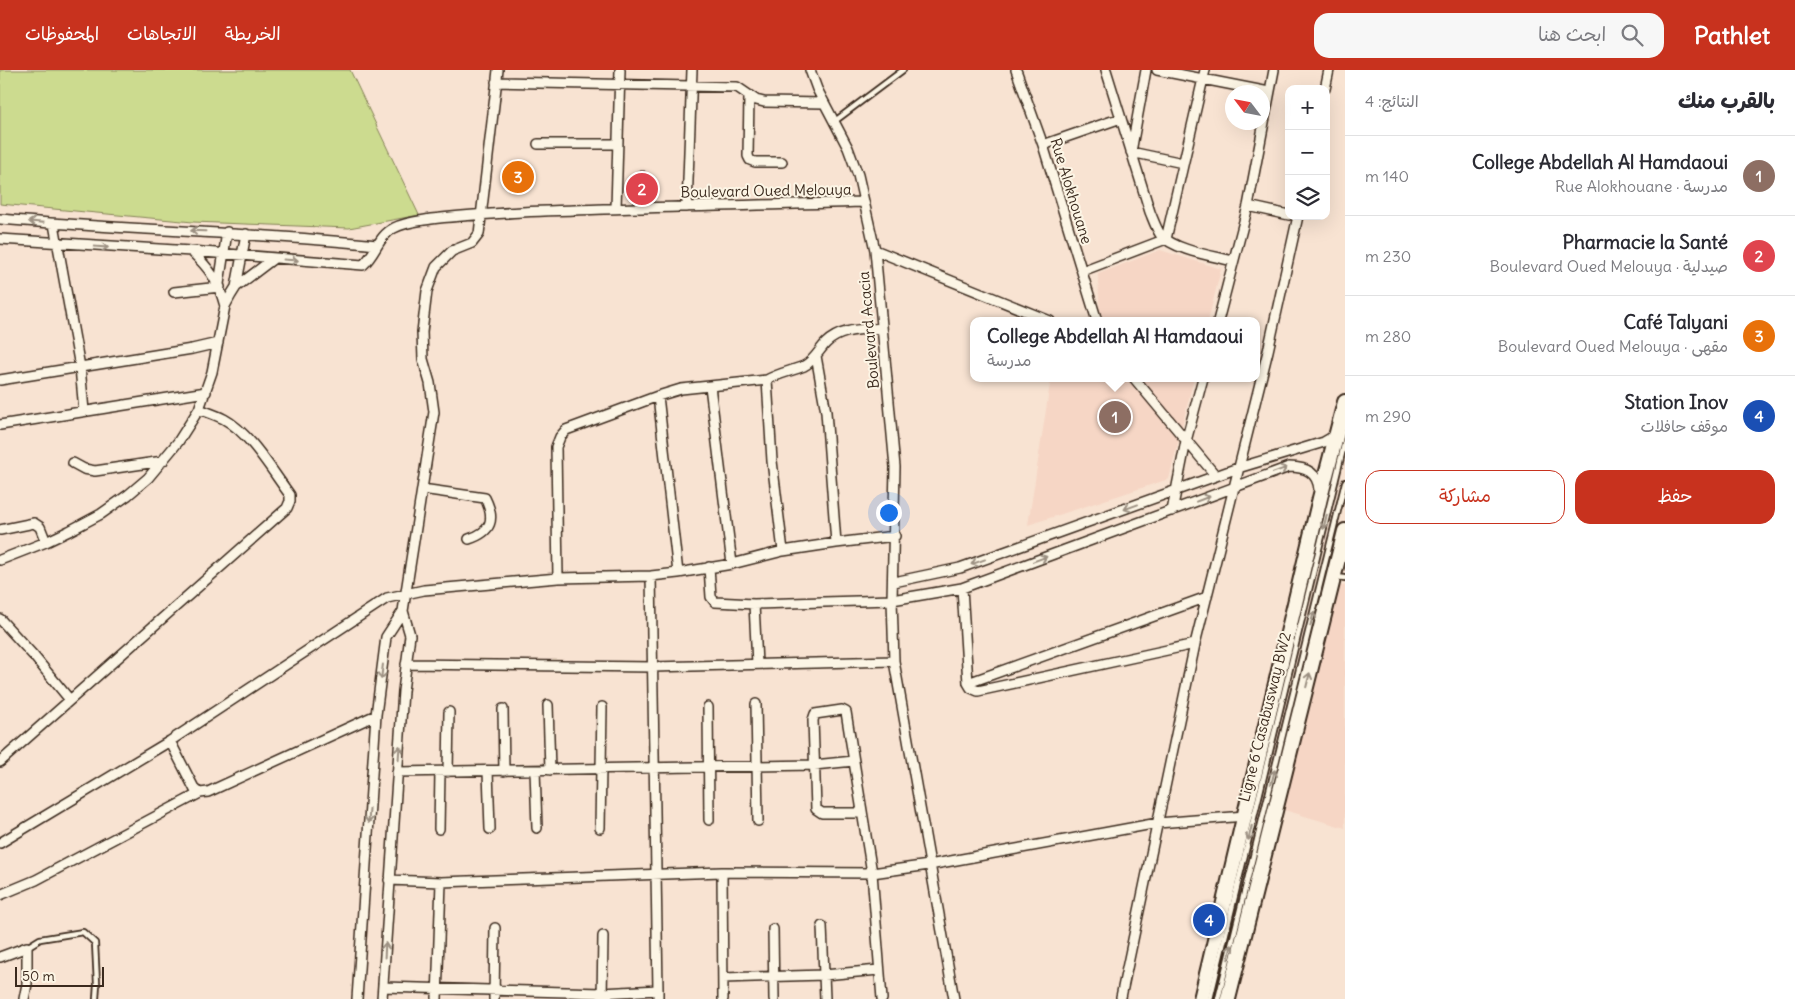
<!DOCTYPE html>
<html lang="ar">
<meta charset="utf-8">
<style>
:root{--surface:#fff;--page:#f7f7f7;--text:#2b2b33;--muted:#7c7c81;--line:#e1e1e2;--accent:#c8321e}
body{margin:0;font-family:Delius,"Playpen Sans Arabic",sans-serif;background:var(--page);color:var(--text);direction:rtl}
.controls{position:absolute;right:15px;top:15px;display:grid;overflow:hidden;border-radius:10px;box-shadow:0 5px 20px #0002}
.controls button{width:45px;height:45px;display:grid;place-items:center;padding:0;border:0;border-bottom:1px solid var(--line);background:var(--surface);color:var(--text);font:25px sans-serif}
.compass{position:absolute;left:1225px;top:15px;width:45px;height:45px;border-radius:50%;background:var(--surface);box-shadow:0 5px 20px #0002;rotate:302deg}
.scale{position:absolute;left:15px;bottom:12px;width:89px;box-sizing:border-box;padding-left:5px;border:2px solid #3b2a1e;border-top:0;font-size:14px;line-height:18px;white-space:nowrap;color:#3b2a1e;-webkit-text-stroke:4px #fcf5e5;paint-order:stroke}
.you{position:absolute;left:888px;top:442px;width:18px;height:18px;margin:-12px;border:4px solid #fff;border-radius:50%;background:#1a73e8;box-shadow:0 0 0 8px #1a73e833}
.badge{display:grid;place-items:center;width:32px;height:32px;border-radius:50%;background:var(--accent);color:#fff;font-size:16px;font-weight:700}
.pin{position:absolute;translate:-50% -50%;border:2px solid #fff;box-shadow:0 1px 5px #0006}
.popup{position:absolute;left:970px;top:247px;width:290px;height:65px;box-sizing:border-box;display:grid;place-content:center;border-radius:10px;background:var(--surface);filter:drop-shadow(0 1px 4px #0005);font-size:16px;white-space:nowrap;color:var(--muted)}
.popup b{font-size:19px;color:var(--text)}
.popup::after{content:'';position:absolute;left:50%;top:100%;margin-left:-10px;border:10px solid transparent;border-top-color:var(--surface)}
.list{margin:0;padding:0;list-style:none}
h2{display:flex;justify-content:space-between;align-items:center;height:65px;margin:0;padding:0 20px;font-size:21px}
h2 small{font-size:16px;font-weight:400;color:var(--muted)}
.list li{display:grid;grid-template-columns:32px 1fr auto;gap:15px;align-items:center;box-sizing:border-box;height:80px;padding:0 20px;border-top:1px solid var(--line)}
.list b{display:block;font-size:19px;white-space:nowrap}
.list p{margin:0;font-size:16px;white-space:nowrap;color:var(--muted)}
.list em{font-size:16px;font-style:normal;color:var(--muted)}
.actions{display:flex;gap:10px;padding:15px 20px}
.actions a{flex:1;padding:11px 0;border:1px solid var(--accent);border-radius:15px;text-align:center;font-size:18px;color:var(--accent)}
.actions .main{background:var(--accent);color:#fff}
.icon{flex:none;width:28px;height:28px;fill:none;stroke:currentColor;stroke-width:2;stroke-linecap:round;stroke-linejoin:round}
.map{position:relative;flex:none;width:1345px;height:929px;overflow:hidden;direction:ltr}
header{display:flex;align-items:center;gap:30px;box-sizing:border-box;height:70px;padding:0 25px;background:var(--accent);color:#fff}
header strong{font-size:24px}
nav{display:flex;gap:28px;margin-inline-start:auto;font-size:18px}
.search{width:350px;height:45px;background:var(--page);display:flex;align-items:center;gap:12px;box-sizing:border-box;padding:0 18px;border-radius:15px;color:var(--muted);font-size:19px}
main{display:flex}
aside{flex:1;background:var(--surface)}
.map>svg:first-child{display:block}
</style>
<header>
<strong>Pathlet</strong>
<div class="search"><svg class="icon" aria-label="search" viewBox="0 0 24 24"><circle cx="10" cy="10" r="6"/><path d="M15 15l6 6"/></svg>ابحث هنا</div>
<nav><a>الخريطة</a><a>الاتجاهات</a><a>المحفوظات</a></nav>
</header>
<main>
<aside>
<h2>بالقرب منك<small>النتائج: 4</small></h2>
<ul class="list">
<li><span class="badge" style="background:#8d6e63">1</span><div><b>College Abdellah Al Hamdaoui</b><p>مدرسة · Rue Alokhouane</p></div><em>140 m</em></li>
<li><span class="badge" style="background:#e0444e">2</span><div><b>Pharmacie la Santé</b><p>صيدلية · Boulevard Oued Melouya</p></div><em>230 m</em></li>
<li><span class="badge" style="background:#e8710a">3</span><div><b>Café Talyani</b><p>مقهى · Boulevard Oued Melouya</p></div><em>280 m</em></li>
<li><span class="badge" style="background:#1a4fb4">4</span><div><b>Station Inov</b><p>موقف حافلات</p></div><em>290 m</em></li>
</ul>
<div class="actions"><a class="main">حفظ</a><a>مشاركة</a></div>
</aside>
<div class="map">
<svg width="1345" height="929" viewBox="0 0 1345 929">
<rect width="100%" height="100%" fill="#f8e3d2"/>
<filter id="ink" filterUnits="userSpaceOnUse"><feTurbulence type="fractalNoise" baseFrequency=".02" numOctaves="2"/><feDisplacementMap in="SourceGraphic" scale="10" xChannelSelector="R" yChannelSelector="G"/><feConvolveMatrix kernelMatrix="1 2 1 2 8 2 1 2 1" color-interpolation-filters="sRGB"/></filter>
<g filter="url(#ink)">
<path fill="#f6d6c5" d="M1160 180 1221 199 1208 251H1100L1098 204Z
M1051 308H1194L1169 409 1028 455Z
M1330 515 1345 516V758L1281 739Z"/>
<path fill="#ccdb8f" stroke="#848256" d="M0 0H350L419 145 349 158 193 152 0 134Z"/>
<path fill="#f0b8a6" stroke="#3b2a1e" d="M513 98 533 99 532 112H513Z
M637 101H645V107H650L651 121 637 122Z"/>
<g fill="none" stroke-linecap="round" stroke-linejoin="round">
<g stroke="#3b2a1e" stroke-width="8">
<path id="lane" d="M835 51 903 0
M1335 507 1345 508
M27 877 40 869 83 862 95 873 97 914 96 929
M1210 929 1345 371
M1218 929 1345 412"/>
</g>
<g stroke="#3b2a1e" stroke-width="12">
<path id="street" d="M810 0 817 19 848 78 858 105 875 180 895 397 892 530 894 591 954 929
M1016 0 1043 75 1097 251
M1106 0 1150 142C1153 149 1156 158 1160 164 1173 180 1213 186 1233 191
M1146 0 1131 82 1183 93
M1157 0 1269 22
M496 12 737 17 756 30 764 32 824 33
M1325 19 1329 0
M749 26 748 86 750 90 755 92H782
M538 74H618
M1043 75 1121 48
M1248 136 1289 145
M687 137 692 0
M616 138 620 0
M0 149C125 160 251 162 377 175
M54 154 80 297 84 341
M0 169 191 181 363 195C376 184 378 166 394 158 405 152 419 151 431 149 461 145 492 144 522 142 636 137 750 136 864 132
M1166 169 1205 0
M875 180 1050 251
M191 181C210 199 218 210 225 236
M1082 201 1166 169
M219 214 227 162
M236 217 246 164
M174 222 220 217
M1218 251 1248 136 1274 0
M816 286 826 342 836 473
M1134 308 1216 406
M0 310 192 279 218 273
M767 310 772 391 783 481
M710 316 732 494
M658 326 678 503
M0 355 206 322
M73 393 84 399 95 401 163 391
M422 419 485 428C496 450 491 462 469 469
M1172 441 1186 371 1203 308
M0 460 34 453 40 457 46 472
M0 490 46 472 69 461 101 444 128 425 148 408 178 372 199 339 212 302 225 236 231 225 236 217 273 189
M709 497 711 527 715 532 754 534 757 594
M651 506 658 920
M558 508 556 377 560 367 566 360 658 326 681 319 767 310C779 303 792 301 804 296 814 291 819 280 826 273 841 258 863 260 882 258
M894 512 960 498 1238 398 1324 372 1336 365
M962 518 968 613 971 618 978 621 1195 574
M754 534 892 530 962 518 1289 397C1305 397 1318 402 1319 420
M0 549 33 585 70 630
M406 594 653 597 894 591
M968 613 1207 527
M756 634 758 751
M548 635 550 700
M708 637 709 750
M503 639 504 701
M170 671 195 720 200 723 208 722 376 645
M0 692 287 438 290 431V425C272 401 250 363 224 349 216 345 207 342 199 339
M535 700 537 758
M488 701 490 759
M397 702 814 695 854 691
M448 702 449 642
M600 758 602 637
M439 759 440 702
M0 773 170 671 387 528 424 520 558 508 651 506 678 503 732 494 783 481 836 473 895 466
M722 802 723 929
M389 810 441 812
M0 825 36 810 200 723
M822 856 825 929
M773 859 774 929
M0 887 27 877V914L24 929
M723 908 824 905 879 900
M383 917 602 923 658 920V929
M1121 927 1195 574 1268 281 1298 146
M357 929 376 645 386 567 403 541
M382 929 403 621 410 565 403 541 434 342 430 313 423 289 422 262 427 221 436 197 452 181 472 173 479 164 498 0
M437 929 441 812 722 802 872 803C863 749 855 695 846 642L842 640 815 644 813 650 816 739 822 743H862
M494 929 495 858
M602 929 603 866
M882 929 872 803 929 795 1158 753 1245 746"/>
</g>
<g stroke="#3b2a1e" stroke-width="18">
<path id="secondary" d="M1201 929 1320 428 1345 332
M1228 929 1345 461"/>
</g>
<use href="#lane" stroke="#fcf5e5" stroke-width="4.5"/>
<use href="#street" stroke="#fcf5e5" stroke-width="9"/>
<use href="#secondary" stroke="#fcf5e5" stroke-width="14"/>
</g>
<defs><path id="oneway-shaft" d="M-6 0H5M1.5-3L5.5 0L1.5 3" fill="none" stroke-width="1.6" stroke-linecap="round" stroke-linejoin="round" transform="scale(1.25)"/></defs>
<g stroke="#9c9082">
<use href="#oneway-shaft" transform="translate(36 152) rotate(-175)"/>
<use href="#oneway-shaft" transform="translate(198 161) rotate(-178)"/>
<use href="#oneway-shaft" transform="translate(101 177) rotate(4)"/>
<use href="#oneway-shaft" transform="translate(291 190) rotate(4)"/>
<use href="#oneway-shaft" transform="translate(1280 400) rotate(-20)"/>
<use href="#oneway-shaft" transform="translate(1203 429) rotate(-21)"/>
<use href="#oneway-shaft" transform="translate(1131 437) rotate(160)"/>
<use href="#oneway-shaft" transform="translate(1325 452) rotate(104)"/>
<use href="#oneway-shaft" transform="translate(1040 489) rotate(-20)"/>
<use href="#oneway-shaft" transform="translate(978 492) rotate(160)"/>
<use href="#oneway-shaft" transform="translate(1312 549) rotate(-76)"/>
<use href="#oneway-shaft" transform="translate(382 602) rotate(97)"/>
<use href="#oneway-shaft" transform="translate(1308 610) rotate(-76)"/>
<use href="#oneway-shaft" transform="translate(399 683) rotate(-86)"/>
<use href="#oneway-shaft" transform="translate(1273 707) rotate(-76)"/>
<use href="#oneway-shaft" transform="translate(369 746) rotate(94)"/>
<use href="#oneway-shaft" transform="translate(1250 763) rotate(104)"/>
<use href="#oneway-shaft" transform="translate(385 880) rotate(-87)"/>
<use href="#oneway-shaft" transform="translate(1230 882) rotate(-76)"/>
</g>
</g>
<g text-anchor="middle" stroke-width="4" stroke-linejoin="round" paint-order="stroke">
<g font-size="15" fill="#3b2a1e" stroke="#fcf5e5">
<text transform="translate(766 121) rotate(-1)" y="5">Boulevard Oued Melouya</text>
<text transform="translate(1071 121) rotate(73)" y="5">Rue Alokhouane</text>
<text transform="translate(869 260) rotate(-95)" y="5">Boulevard Acacia</text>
<text transform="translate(1265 647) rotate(-76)" y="5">Ligne 6 Casabusway BW2</text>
</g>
</g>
</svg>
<div class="controls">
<button>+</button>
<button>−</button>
<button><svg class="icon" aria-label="layers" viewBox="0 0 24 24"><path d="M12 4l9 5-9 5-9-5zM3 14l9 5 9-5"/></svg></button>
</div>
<svg class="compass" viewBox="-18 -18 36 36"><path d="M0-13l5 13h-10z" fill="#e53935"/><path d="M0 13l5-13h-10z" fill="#7c7c81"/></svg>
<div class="scale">50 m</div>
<div class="you"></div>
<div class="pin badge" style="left:1115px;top:347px;background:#8d6e63">1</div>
<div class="popup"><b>College Abdellah Al Hamdaoui</b>مدرسة</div>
<div class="pin badge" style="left:642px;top:119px;background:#e0444e">2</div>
<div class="pin badge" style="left:518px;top:107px;background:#e8710a">3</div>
<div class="pin badge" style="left:1209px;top:850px;background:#1a4fb4">4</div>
</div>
</main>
